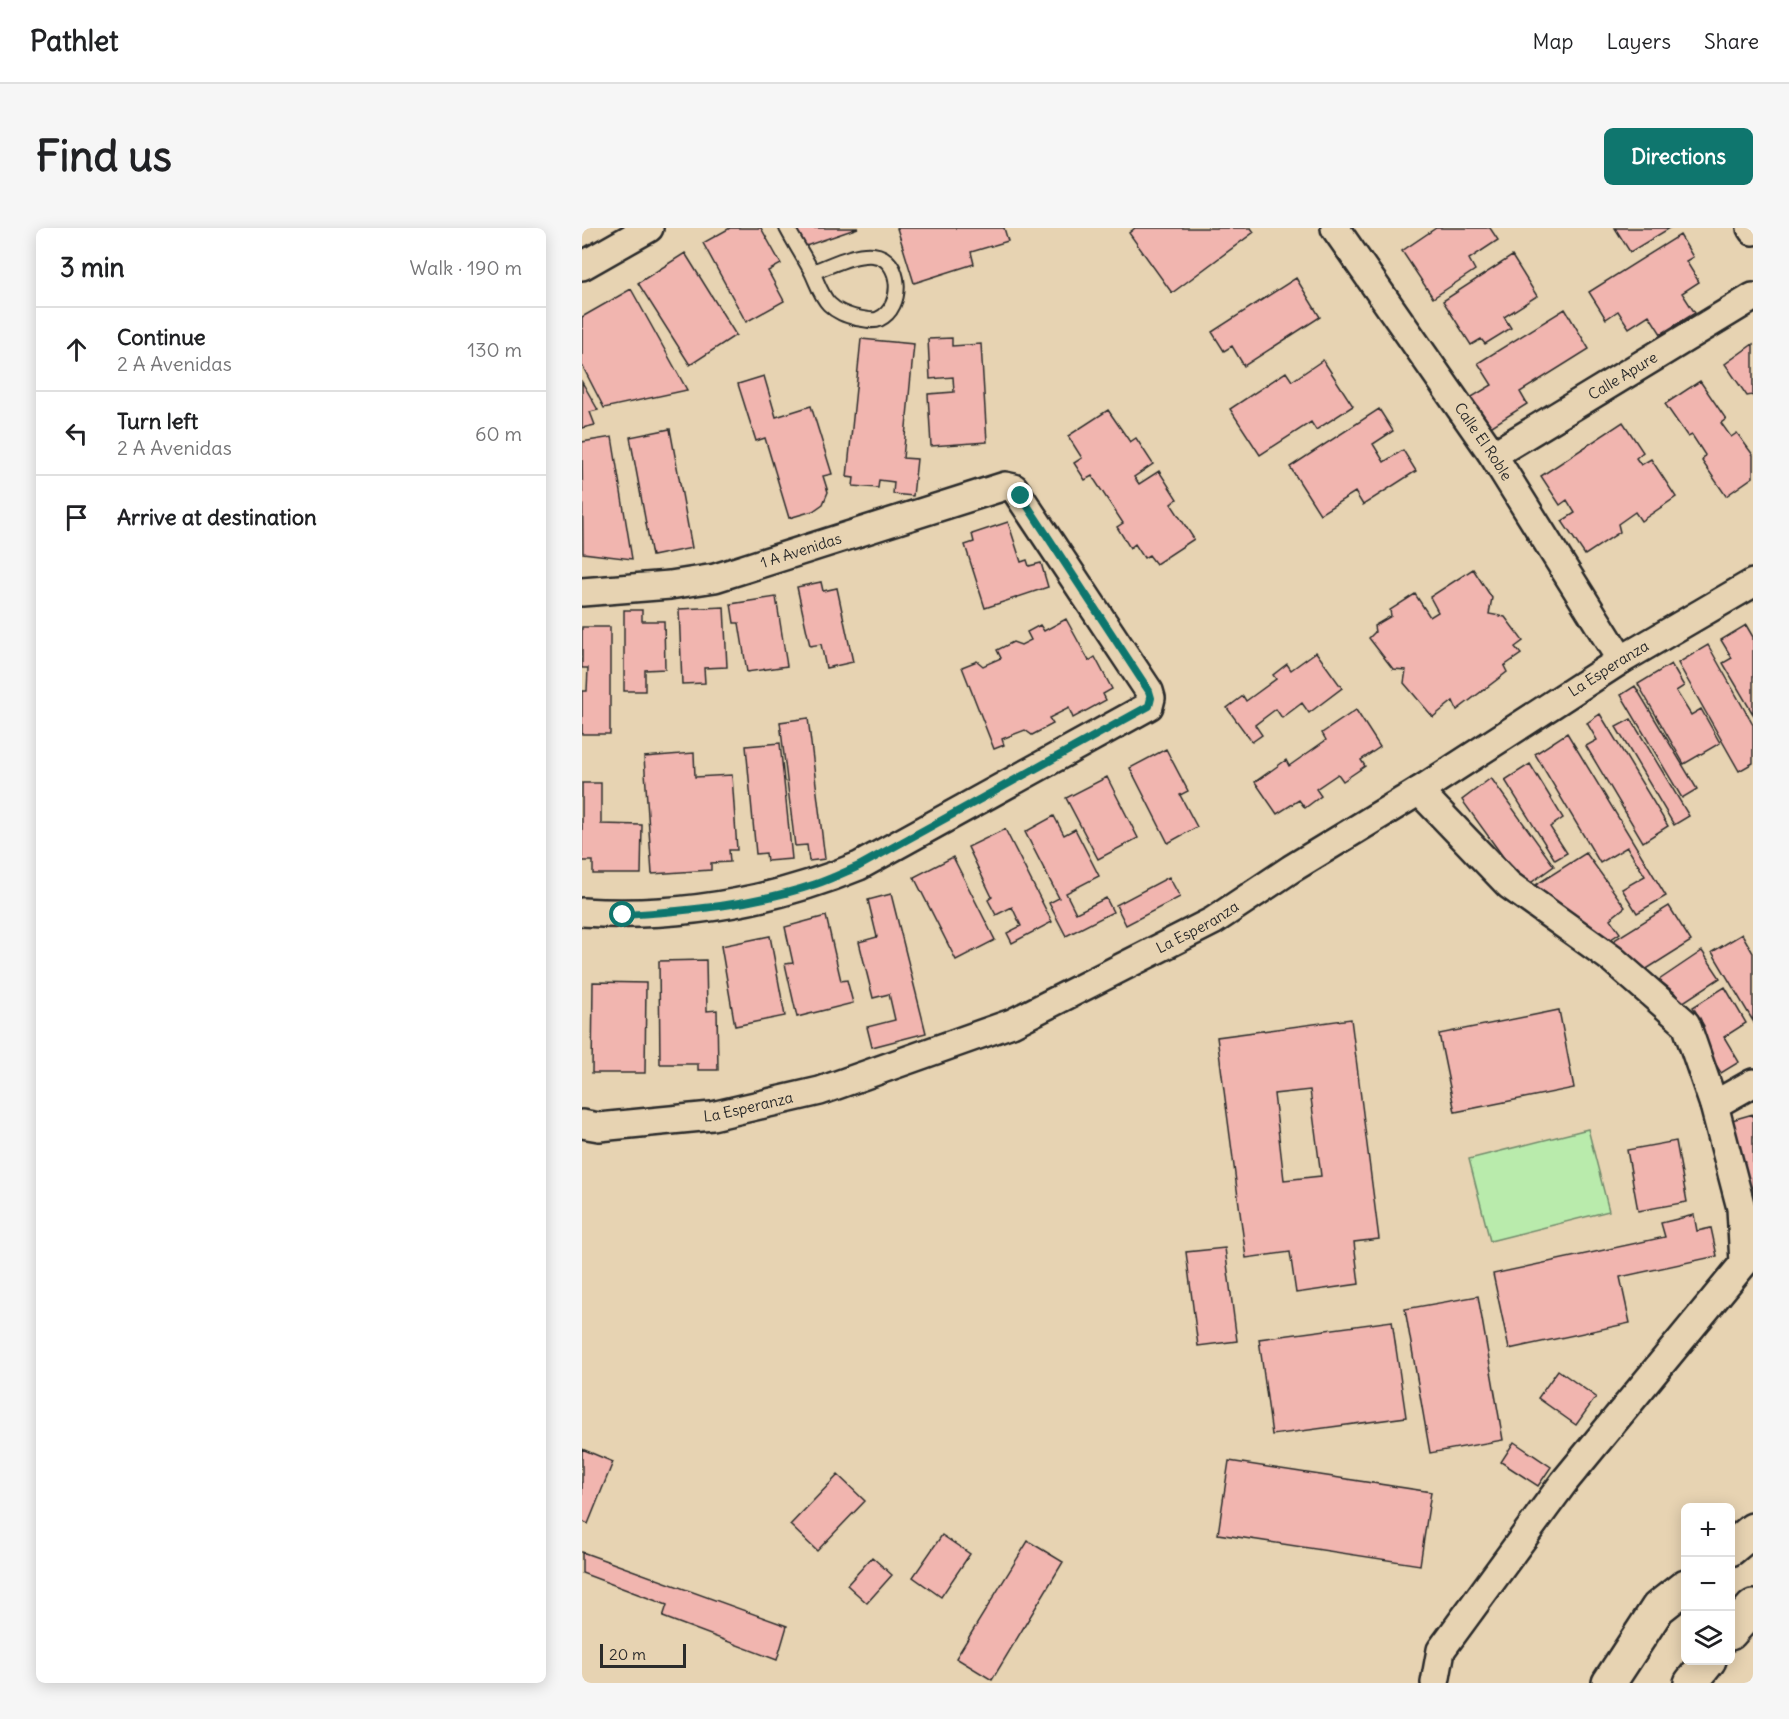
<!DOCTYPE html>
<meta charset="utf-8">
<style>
:root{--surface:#fff;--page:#f6f6f6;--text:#202124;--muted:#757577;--line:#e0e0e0;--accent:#0f766e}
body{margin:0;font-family:Delius,sans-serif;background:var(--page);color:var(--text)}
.controls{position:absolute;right:18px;bottom:18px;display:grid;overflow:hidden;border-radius:9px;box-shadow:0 3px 15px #0003}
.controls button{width:54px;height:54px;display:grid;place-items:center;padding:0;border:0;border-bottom:2px solid var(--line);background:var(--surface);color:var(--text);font:30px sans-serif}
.scale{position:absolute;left:18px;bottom:15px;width:86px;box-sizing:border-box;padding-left:6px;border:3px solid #2b2b2b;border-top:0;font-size:16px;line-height:21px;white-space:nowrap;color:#2b2b2b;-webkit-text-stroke:4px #e7d3b2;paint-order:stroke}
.stop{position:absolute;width:18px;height:18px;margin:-14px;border:4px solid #0f766e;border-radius:50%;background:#fff}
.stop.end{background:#0f766e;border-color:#fff;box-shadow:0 2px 6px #0008}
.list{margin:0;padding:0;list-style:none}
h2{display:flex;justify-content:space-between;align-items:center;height:78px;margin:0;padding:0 24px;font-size:26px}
h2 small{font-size:20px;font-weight:400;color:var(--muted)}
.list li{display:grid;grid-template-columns:39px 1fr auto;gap:18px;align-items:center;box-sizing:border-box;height:84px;padding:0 24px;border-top:2px solid var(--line)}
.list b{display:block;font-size:22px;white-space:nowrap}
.list p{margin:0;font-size:20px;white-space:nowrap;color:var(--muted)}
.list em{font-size:20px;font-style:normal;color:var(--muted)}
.icon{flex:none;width:33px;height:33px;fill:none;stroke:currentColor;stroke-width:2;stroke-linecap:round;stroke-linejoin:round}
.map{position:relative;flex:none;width:1171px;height:1455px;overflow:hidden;border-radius:9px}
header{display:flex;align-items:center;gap:36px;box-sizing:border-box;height:84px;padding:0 30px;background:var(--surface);border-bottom:2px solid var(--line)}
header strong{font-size:28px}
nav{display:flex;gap:33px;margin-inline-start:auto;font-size:21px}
.intro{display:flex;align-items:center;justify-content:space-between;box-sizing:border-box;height:144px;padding:0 36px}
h1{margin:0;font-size:42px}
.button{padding:15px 27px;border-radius:9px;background:var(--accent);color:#fff;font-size:21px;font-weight:700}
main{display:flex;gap:36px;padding:0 36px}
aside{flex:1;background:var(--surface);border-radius:9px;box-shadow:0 3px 15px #0003}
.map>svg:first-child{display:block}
</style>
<header>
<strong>Pathlet</strong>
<nav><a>Map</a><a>Layers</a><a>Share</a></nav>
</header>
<div class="intro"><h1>Find us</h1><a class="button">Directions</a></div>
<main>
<aside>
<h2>3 min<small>Walk · 190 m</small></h2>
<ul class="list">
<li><svg class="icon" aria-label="ahead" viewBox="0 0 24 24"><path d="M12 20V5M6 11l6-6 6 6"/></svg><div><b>Continue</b><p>2 A Avenidas</p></div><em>130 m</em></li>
<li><svg class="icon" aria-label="left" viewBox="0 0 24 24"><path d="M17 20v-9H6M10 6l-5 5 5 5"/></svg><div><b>Turn left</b><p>2 A Avenidas</p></div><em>60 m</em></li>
<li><svg class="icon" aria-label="arrive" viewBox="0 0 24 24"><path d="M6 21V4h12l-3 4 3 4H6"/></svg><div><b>Arrive at destination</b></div></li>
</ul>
</aside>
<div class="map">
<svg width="1171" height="1455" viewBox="0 0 1171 1455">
<rect width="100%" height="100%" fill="#e7d3b2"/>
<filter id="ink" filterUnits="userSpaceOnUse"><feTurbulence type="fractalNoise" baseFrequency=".0167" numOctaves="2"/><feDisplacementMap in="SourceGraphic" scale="12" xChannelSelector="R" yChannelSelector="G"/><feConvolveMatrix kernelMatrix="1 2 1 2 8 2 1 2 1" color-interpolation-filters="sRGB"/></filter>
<g filter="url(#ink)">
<path fill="#b9ebac" stroke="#728b6c" stroke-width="1.5" d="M1006 901 1027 983 908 1013 887 931Z"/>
<path fill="#f1b5af" stroke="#2b2b2b" stroke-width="1.5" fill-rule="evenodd" d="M148 0H179L199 36 186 43 202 73 164 94 121 15Z
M213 0H276L218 20Z
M315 0H422L426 13 389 24 392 36 332 55Z
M553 0H669L672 4 590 65 547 5Z
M854 0H908L916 12 887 31 893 42 851 70 820 23Z
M1033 0H1088L1048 24Z
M1098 7 1111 29 1104 33 1117 54 1100 65 1113 85 1079 106 1067 87 1047 100 1036 83 1024 91 1007 64Z
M103 25 154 107 108 137 56 55Z
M930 28 955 68 922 89 929 100 903 116 899 111 889 117 861 73Z
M714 50 738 89 662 138 650 118 642 123 630 104Z
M49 61 105 162 22 180 0 137V89Z
M983 81 1007 121 938 164 945 176 907 200 888 170 910 157 896 135Z
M370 110V118L399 116 405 214 349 218 346 166 372 164 371 149 348 151 346 111Z
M279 111 332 116 321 230 335 231 331 268 311 266 312 254 297 252 296 260 271 258 272 250 265 249Z
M1171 116V169L1170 167 1165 168 1143 136Z
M741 132 771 178 734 202 729 194 678 227 648 181 704 144 710 153Z
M182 148 194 189 229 178 250 246 241 248 246 264 241 276 231 283 207 290 183 210 174 213 156 156Z
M1118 153 1144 191 1139 195 1149 209 1155 205 1171 227V249L1144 268 1120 233 1123 227 1110 207 1106 209 1083 176Z
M0 154 16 182 8 184 13 197 0 200Z
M797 181 811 203 791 216 802 234 821 222 834 243 781 277 773 264 738 286 708 239Z
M526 182 548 214 554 210 571 236 552 249 557 256 577 243 595 271 589 276 612 311 574 336 567 327 562 330 553 316 548 320 535 299 541 295 510 248 503 252 492 235 500 230 486 208Z
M1041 194 1061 224 1054 230 1059 237 1069 231 1094 269 1059 293 1053 284 1036 296 1038 304 1003 327 980 293 993 285 985 272 978 277 959 248Z
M88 201 110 320 70 328 48 209Z
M30 209 50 331 1 325 0 214Z
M426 294 439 334 445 332 447 338 459 335 466 359 403 380 383 317 392 314 390 306Z
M891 341 910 370 907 386 923 389 941 413 933 419 939 426 922 438 925 444 875 482 871 473 851 489 822 455 824 442 811 441 787 410 793 404 792 398 809 388 808 382 833 366 848 389 856 384 848 369Z
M239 354 241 363 255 360 271 434 244 440 239 416 228 418 215 359Z
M194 369 205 438 165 444 157 395H152L149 376Z
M142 379 145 439 122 440 123 455 100 456 97 381Z
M42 382H60V393H82L83 441 63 442V463H42Z
M484 391 507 433 513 429 530 461 521 466 524 472 491 490 487 480 467 490 471 496 450 507 443 502 420 511 422 517 412 521 380 439 395 433 401 438 419 430 415 422 431 414 439 417 449 412 445 404 458 397 462 403Z
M1164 397 1171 409V486L1141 435 1150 430 1139 412Z
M0 399H28V506H0V463H5L6 440H0Z
M1126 417 1171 497V535L1157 543 1096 435Z
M734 424 760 460 727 485 720 475 700 490 694 481 673 497 680 507 670 514 645 480 661 468 664 473 694 451 691 447 705 436 709 442Z
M1089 436 1102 458 1094 463 1109 487 1119 481 1138 515 1102 536 1056 456Z
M1053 458 1115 561 1100 570 1039 467Z
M774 482 798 519 779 532 783 538 761 553 756 546 734 561 739 568 723 580 717 572 695 586 673 554 704 532 707 538 744 512 740 505Z
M1018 486 1086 598 1061 614 1004 518 1015 512 1005 495Z
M226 490 243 631 227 633 225 617 213 618 198 494Z
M1049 491 1107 588 1092 597 1034 499Z
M985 505 1084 668 1055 685 1040 661 1063 648 1045 619 1018 635 953 526Z
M198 515 210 631 185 633 184 625 174 626 164 518Z
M584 521 606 563 598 567 615 599 586 615 548 540Z
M112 525 113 549 150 547 155 622H147L148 634 129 635V642L70 646 62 529Z
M948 536 981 590 968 599 985 625 973 632 923 552Z
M525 549 556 610 516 631 484 570Z
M909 550 972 638 943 659 880 572Z
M0 555H19V596L60 597 59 646H11V633H0Z
M472 588 482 607 493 601 517 648 484 665 494 685 524 670 531 684 484 708 467 675 477 670 443 604Z
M423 601 470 694 430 715 425 705 439 698 430 679 414 687 406 672 410 669 386 619Z
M1004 625 1043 679 1028 691 1038 705 1020 717 952 658Z
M371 629 413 712 374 732 332 649Z
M587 649 598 669 544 697 534 677Z
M309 666 344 805 290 819 285 799 313 792 307 766 291 770 277 714 295 709 286 672Z
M1087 678 1109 713 1063 742 1029 714Z
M244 688 259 753 265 752 271 775 215 789 203 736 211 735 203 699Z
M1160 706 1171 725V793L1130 724Z
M188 708 203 788 153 798 139 718Z
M1120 723 1138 750 1100 775 1092 764 1077 752Z
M124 732 125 783 135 782 136 842H116V836H78L77 733Z
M11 754 64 755 63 845H10Z
M1143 759 1164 795 1142 809 1157 834 1139 845 1114 803 1122 798 1111 779Z
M977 782 992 860 873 884 857 806Z
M769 791 797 1011 772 1014 777 1056 714 1065 708 1024 664 1030 635 809ZM728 862 739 948 702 952 692 866Z
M1171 886V992L1143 894Z
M1094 913 1105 974 1056 983 1045 922Z
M1112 987 1115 1003 1129 1000 1135 1028 1038 1049 1048 1095 927 1121 911 1046 1083 1009 1079 995Z
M643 1020 655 1113 616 1118 604 1024Z
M896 1068 921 1212 848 1225 823 1081Z
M810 1093 824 1189 690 1207 677 1111Z
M976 1142 1014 1169 994 1197 956 1170Z
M932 1214 969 1239 956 1258 919 1234Z
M0 1221 31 1234 6 1296 0 1293Z
M647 1233 849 1264 838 1337 636 1306Z
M256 1247 283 1273 235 1323 208 1297Z
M360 1307 388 1326 359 1369 331 1349Z
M446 1313 481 1334 410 1452 374 1430Z
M0 1324 205 1398 195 1432 81 1389 85 1377 0 1345Z
M290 1329 310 1347 285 1375 265 1357Z"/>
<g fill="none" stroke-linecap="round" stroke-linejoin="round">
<g stroke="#2b2b2b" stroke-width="18">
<path id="service" d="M205 0C213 15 222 29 230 44 235 54 239 68 247 76 255 84 264 87 275 90 281 91 291 94 297 91 322 80 321 30 291 27 272 25 248 38 230 44"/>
</g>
<g stroke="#2b2b2b" stroke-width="32">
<g id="minor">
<path id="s1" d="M753 0 911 227 1039 432"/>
<path d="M1169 0 1171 3"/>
<path d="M0 38 67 0"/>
<path id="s2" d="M911 227 1171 69"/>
<path id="s3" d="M0 364 88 357 133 350 423 258 432 260 567 463 569 470 567 478 277 638C187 675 97 690 0 684"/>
<path d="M837 563 927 657 1030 731 1104 796 1132 877 1159 980 1162 1035 982 1254 859 1422 853 1455"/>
<path d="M1132 877 1171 855"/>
<path id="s4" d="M0 896 17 899 130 888 238 863 430 795 631 693 709 641 837 563 1039 432 1171 355"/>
</g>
</g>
<g stroke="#2b2b2b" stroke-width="38">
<path id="tertiary" d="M1148 1321 1171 1302
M1148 1405 1171 1379
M1027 1455 1076 1380 1104 1358
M1109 1455 1127 1432"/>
</g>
<use href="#service" stroke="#e7d3b2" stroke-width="14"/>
<use href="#minor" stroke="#e7d3b2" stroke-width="27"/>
<use href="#tertiary" stroke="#e7d3b2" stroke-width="33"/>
</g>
</g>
<g fill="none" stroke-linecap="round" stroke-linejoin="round" filter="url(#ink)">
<path stroke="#0f766e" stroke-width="8" d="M41 687C106 683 172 677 234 656 249 651 263 644 277 638L567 478 569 470 567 463 439 268"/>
</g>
<g text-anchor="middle" stroke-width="4.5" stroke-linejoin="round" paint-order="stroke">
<g font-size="15" fill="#2b2b2b" stroke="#e7d3b2">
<text dy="5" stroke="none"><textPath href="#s2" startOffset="152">Calle Apure</textPath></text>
<text dy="5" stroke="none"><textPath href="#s1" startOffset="260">Calle El Roble</textPath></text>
<text dy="5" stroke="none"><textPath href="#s3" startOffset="224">1 A Avenidas</textPath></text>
<text dy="5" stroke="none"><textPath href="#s4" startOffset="1140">La Esperanza</textPath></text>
<text dy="5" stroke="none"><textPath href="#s4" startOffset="654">La Esperanza</textPath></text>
<text dy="5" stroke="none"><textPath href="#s4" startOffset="168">La Esperanza</textPath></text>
</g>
</g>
</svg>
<div class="controls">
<button>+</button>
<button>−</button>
<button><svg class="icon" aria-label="layers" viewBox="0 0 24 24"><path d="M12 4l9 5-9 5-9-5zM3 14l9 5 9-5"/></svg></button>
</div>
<div class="scale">20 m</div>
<div class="stop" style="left:41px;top:687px"></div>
<div class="stop end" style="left:439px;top:268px"></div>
</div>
</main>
